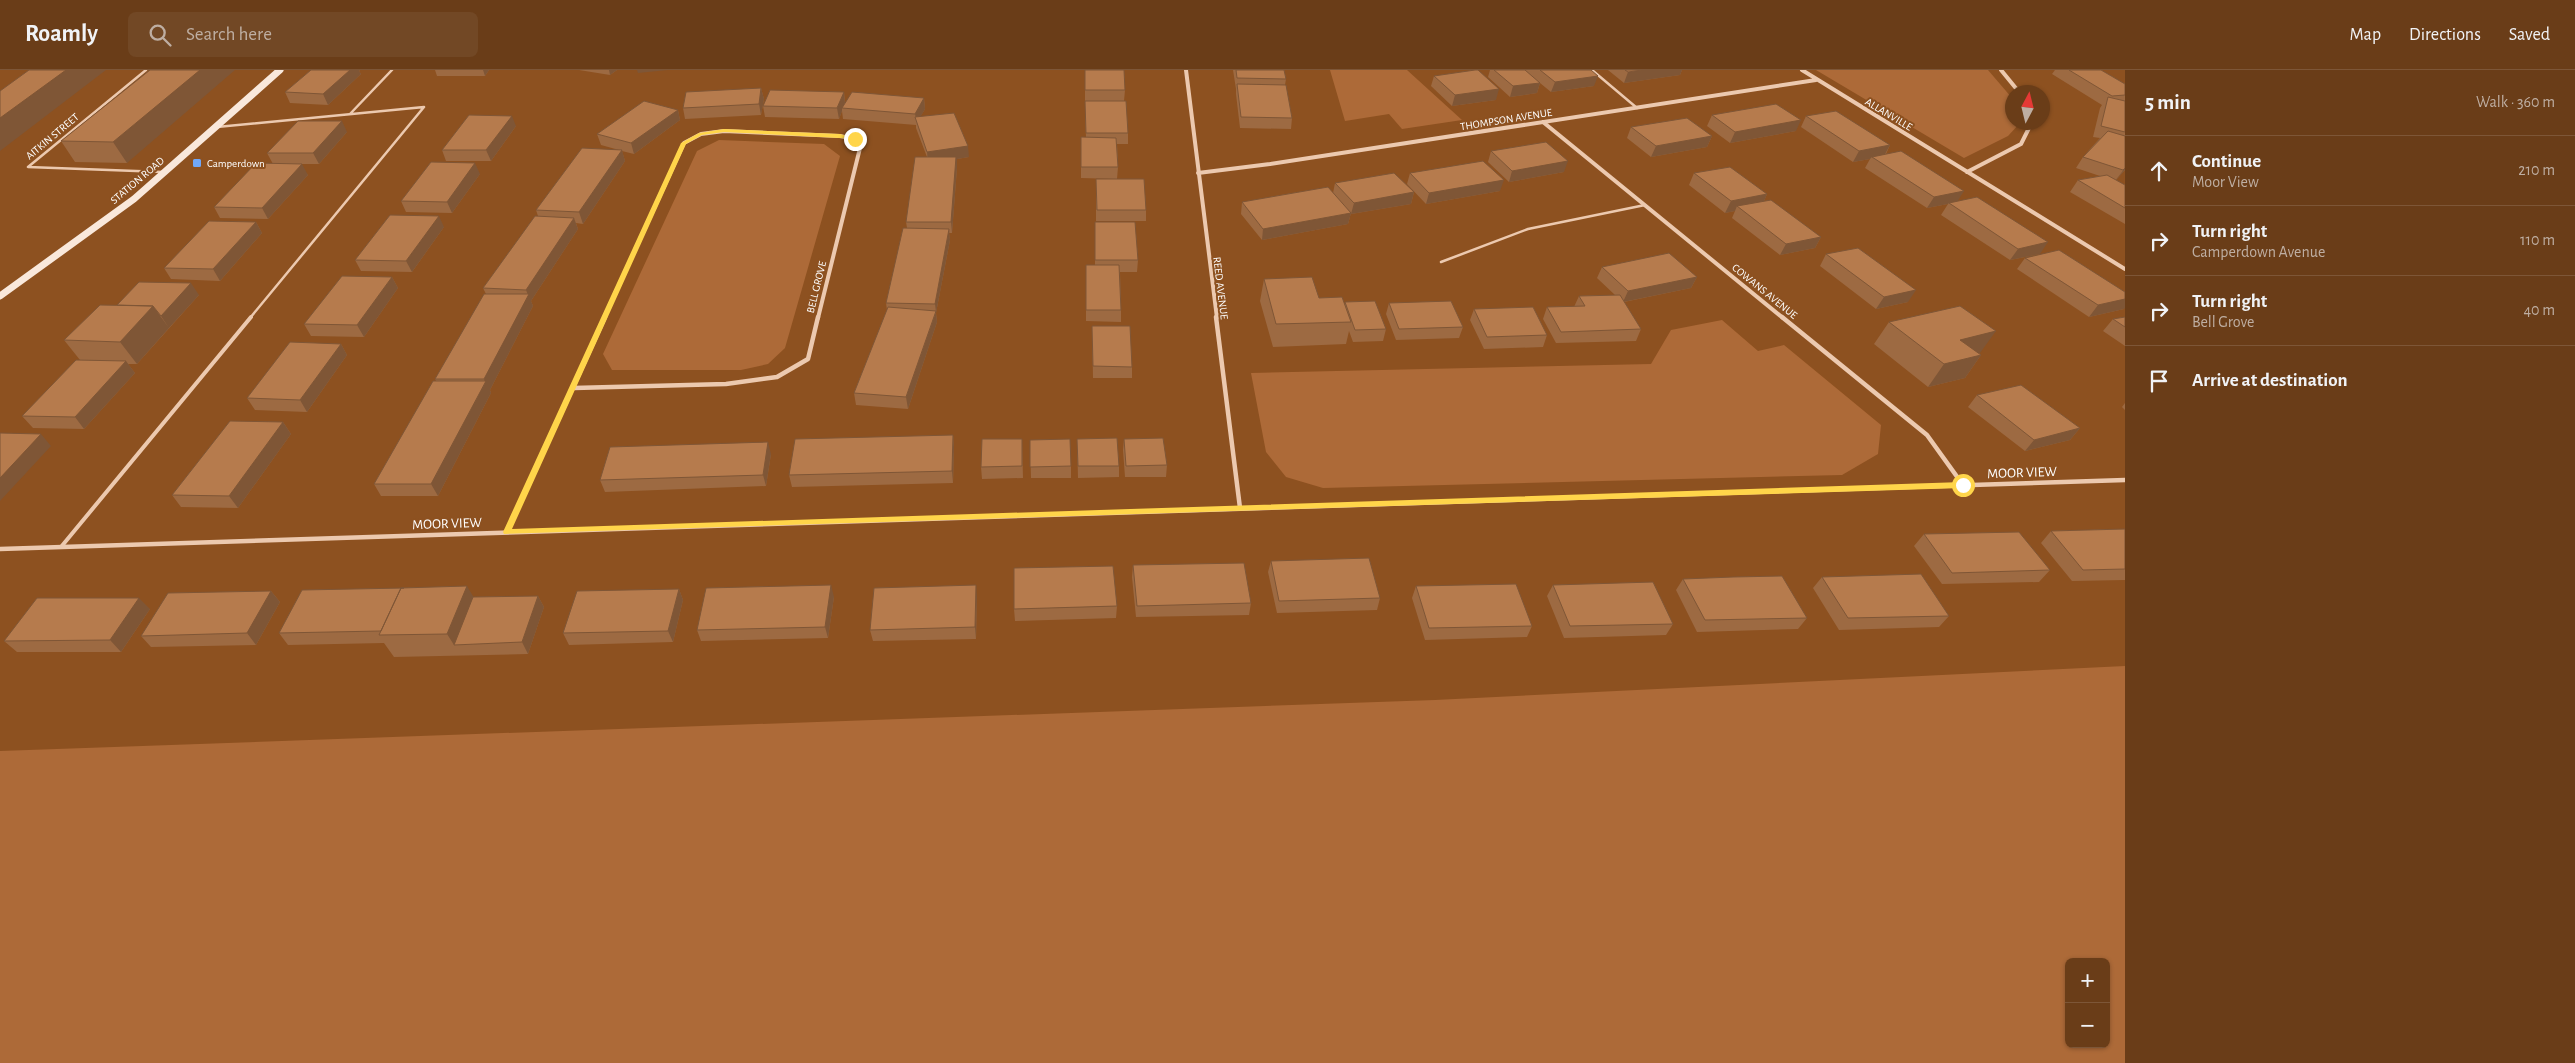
<!DOCTYPE html>
<meta charset="utf-8">
<style>
:root{--surface:#6a3d18;--page:#724825;--text:#f1f3f6;--muted:#beaea2;--line:#7d5637}
body{margin:0;font-family:"Alegreya Sans",sans-serif;background:var(--page);color:var(--text)}
.controls{position:absolute;right:15px;bottom:15px;display:grid;overflow:hidden;border-radius:8px;box-shadow:0 1px 4px #0004}
.controls button{width:45px;height:45px;display:grid;place-items:center;padding:0;border:0;border-bottom:1px solid var(--line);background:var(--surface);color:var(--text);font:25px sans-serif}
.compass{position:absolute;left:2005px;top:15px;width:45px;height:45px;border-radius:50%;background:var(--surface);box-shadow:0 1px 4px #0004;rotate:7deg}
.stop{position:absolute;width:15px;height:15px;margin:-11px;border:4px solid #ffd54a;border-radius:50%;background:#fff}
.stop.end{background:#ffd54a;border-color:#fff;box-shadow:0 1px 5px #0008}
.list{margin:0;padding:0;list-style:none}
h2{display:flex;justify-content:space-between;align-items:center;height:65px;margin:0;padding:0 20px;font-size:21px}
h2 small{font-size:16px;font-weight:400;color:var(--muted)}
.list li{display:grid;grid-template-columns:32px 1fr auto;gap:15px;align-items:center;box-sizing:border-box;height:70px;padding:0 20px;border-top:1px solid var(--line)}
.list b{display:block;font-size:19px;white-space:nowrap}
.list p{margin:0;font-size:16px;white-space:nowrap;color:var(--muted)}
.list em{font-size:16px;font-style:normal;color:var(--muted)}
.icon{flex:none;width:28px;height:28px;fill:none;stroke:currentColor;stroke-width:2;stroke-linecap:round;stroke-linejoin:round}
.map{position:relative;flex:none;width:2125px;height:993px;overflow:hidden}
header{display:flex;align-items:center;gap:30px;box-sizing:border-box;height:70px;padding:0 25px;background:var(--surface);border-bottom:1px solid var(--line)}
header strong{font-size:24px}
nav{display:flex;gap:28px;margin-inline-start:auto;font-size:18px}
.search{width:350px;height:45px;background:var(--page);display:flex;align-items:center;gap:12px;box-sizing:border-box;padding:0 18px;border-radius:8px;color:var(--muted);font-size:19px}
main{display:flex}
aside{flex:1;background:var(--surface)}
.map>svg:first-child{display:block}
</style>
<header>
<strong>Roamly</strong>
<div class="search"><svg class="icon" aria-label="search" viewBox="0 0 24 24"><circle cx="10" cy="10" r="6"/><path d="M15 15l6 6"/></svg>Search here</div>
<nav><a>Map</a><a>Directions</a><a>Saved</a></nav>
</header>
<main>
<div class="map">
<svg width="2125" height="993" viewBox="0 0 2125 993">
<rect width="100%" height="100%" fill="#8d5120"/>
<path fill="#ad6a38" fill-rule="evenodd" d="M1330 0H1407L1462 50 1402 59 1389 44 1345 51Z
M1816 0H1988L2012 28V52L2020 53 2008 66 1964 88Z
M719 70 824 74 840 86 785 278 768 294 741 300H612L603 284 697 81Z
M1722 250 1758 281 1784 275 1881 355 1878 384 1842 405 1323 418 1286 407 1266 382 1251 303 1651 294 1671 260Z
M2125 596V993H0V681L1435 630ZM2069 892H2106V974H2069Z"/>
<g fill="none" stroke-linecap="round" stroke-linejoin="round">
<path stroke="#ecc9af" stroke-width="2.5" d="M146 0 28 97 163 102
M1592 0 1637 38
M350 44 392 0
M217 57 424 37
M1441 192 1528 159 1645 135
M250 248 424 37"/>
<path stroke="#ecc9af" stroke-width="4" d="M61 477 251 247"/>
<path stroke="#ecc9af" stroke-width="4" d="M1186 0 1217 248
M1802 0 2125 199
M2001 0 2019 22
M1543 52 1783 248
M1967 102 2021 74 2032 52
M1198 103 1270 94 1816 10
M604 248 684 73 701 64 724 61 840 66 855 69 860 78 818 248"/>
<path stroke="#ecc9af" stroke-width="4.5" d="M1216 247 1240 438
M1782 247 1927 365 1963 415
M574 318 726 314 777 307 808 289 818 247
M507 462 605 247
M0 479 2125 410"/>
<path stroke="#f9e8db" stroke-width="7" d="M0 226 134 129 280 0"/>
</g>
<path fill="#9d6a42" d="M150 0 127 93 75 92 61 71Z
M311 0H360L359 1 361 4 328 35 290 33 285 22Z
M435 0H489L485 6H437Z
M579 0H617L610 5Z
M1085 0 1125 20 1124 31H1085Z
M1233 0H1284L1286 9 1285 15 1292 48 1291 59 1240 58 1236 24V19Z
M1490 0H1525L1526 1V0H1591L1594 16 1551 22 1540 13 1537 23 1510 27 1488 7Z
M1608 0H1682L1680 5 1624 13Z
M2055 0H2101L2125 14V100L2116 110 2125 115V154L2070 122 2078 110 2100 106 2076 98 2083 87 2100 68 2093 67 2100 38 2102 35 2052 4Z
M1434 6 1496 30 1452 36 1431 16Z
M761 18 764 29 761 45 685 49 683 38Z
M844 22 845 32 924 28 925 39 920 47 969 87 957 89V98L952 163H949L950 170 936 243 937 252 908 339 856 335 854 323 887 240 886 233 907 158 906 152 927 87 916 58V55L843 49 842 41 839 49 765 47 763 36Z
M1085 31 1128 63V74H1117L1118 97 1117 109 1081 108V67L1086 68Z
M678 40 680 50 634 84 622 81 625 91 583 154 576 153 578 159 531 231 533 236 490 320 491 323 438 426H381L374 414 436 311 435 309 486 224 483 218 538 146 536 140 619 80 601 75 597 64Z
M1712 45 1796 61 1730 73 1707 56Z
M1806 46 1890 75 1886 84 1958 131 2040 184 2010 190 1941 145 1948 134 1927 138 1865 98 1870 89 1853 92 1801 57Z
M516 56 491 91H446L442 80Z
M1631 57 1712 66 1707 77 1651 87 1627 68Z
M347 62 319 94H297L308 105 268 149 220 148 214 137 273 94 267 83Z
M1491 81 1564 102 1509 112 1488 92Z
M1410 103 1500 121 1426 134 1407 114Z
M1694 103 1767 124 1764 131 1821 167 1815 178 1780 185 1732 148 1735 141 1725 143 1689 115Z
M480 104 452 143 406 142 401 131Z
M1096 109 1146 140V151H1096Z
M1335 113 1414 122 1411 134 1351 144V143L1348 154 1262 170 1241 144 1242 132 1333 123Z
M256 152 262 163 220 211 171 209 164 198Z
M1095 152 1138 190 1137 202H1120L1121 240V252L1086 251V195H1095Z
M444 157 412 202 361 201 355 190Z
M1826 184 1908 232 1876 239 1820 196Z
M2025 188 2124 239 2089 247 2017 199Z
M1602 197 1697 207 1691 218 1624 232 1641 259 1636 271 1556 273 1543 249 1547 237H1574L1579 226 1615 225 1597 208Z
M392 207 398 218 364 267 311 266 304 254Z
M1264 209 1319 228 1345 235V232L1386 259 1383 271 1353 272 1349 261 1346 274 1273 277 1260 231Z
M199 225 137 294H128L135 303 84 359 33 358 22 346 80 290 64 270 117 235Z
M1389 233 1463 257 1459 268 1396 270 1386 244Z
M1474 239 1547 265 1543 277 1484 279 1470 250Z
M2125 247V276L2103 261 2113 249Z
M1889 252 1980 283 1979 284 1981 285 1965 308 1928 317 1874 274Z
M1092 256 1132 297V308H1093Z
M341 274 347 285 307 342 255 340 247 328Z
M1977 325 2080 358 2070 370 2025 381 1968 337Z
M2125 333V340L2122 337Z
M283 352 291 364 238 438 181 437 172 425Z
M953 365 954 377 953 413 792 417 789 405Z
M1022 369 1023 408 982 409 981 397Z
M1077 369 1119 396V407L1078 408Z
M1124 369 1167 395 1166 407H1125L1123 380Z
M1030 370 1071 396V408H1031Z
M771 384 766 416 605 422 600 410Z
M2125 459V510L2072 511 2041 473 2051 461Z
M1924 464 2050 500 2039 512 1942 514 1914 476Z
M1271 491 1380 528 1377 540 1277 543 1268 502Z
M1133 495 1251 533 1249 545 1136 547 1132 507Z
M1822 507 1949 546 1939 557 1839 560 1813 518Z
M1683 509 1807 548 1798 559 1697 562 1676 520Z
M1553 515 1673 554 1666 565 1564 568 1547 526Z
M1416 516 1532 556 1527 567 1425 570 1412 528Z
M679 519 683 530 673 572 569 575 563 563Z
M271 521 280 532 256 575 151 577 141 566Z
M538 526 544 537 528 584 394 587 384 573 288 575 279 563 473 527Z
M834 527 828 568 701 571 697 560Z
M977 527 976 569 873 571 870 560Z
M1117 536 1116 548 1015 551 1014 539Z
M150 539 121 582H17L4 571Z"/>
<path fill="#7f5636" d="M66 0H106L0 81V48Z
M200 0H235L127 93 113 72Z
M350 0H360L359 1 361 4 328 35 323 24Z
M483 0H489L485 6Z
M609 0H617L610 5Z
M637 0H668L638 3Z
M1642 0H1682L1680 5 1624 13 1628 2Z
M1598 6 1594 16 1551 22 1555 12Z
M1540 13 1537 23 1510 27 1513 16Z
M761 18 764 29 761 45 759 34Z
M1499 19 1496 30 1452 36 1455 25Z
M844 22 845 33 842 38V41L839 49 837 38Z
M924 28 925 39 917 53 915 44Z
M678 40 680 50 634 84 631 73Z
M512 46 516 56 491 91 486 80Z
M1801 50 1796 61 1730 73 1735 62Z
M342 51 347 62 319 94 313 83Z
M1712 66 1707 77 1651 87 1656 76Z
M1890 75 1884 86 1872 87 1870 89 1853 92 1859 81Z
M968 76 969 87 957 89V98L952 163 951 152 928 93 927 82Z
M622 80 625 91 583 154 579 142Z
M1568 91 1564 102 1509 112 1512 101Z
M475 93 480 104 452 143 447 132Z
M302 94 308 105 268 149 262 138Z
M2125 98V100L2115 111Z
M1504 110 1500 121 1426 134 1429 123Z
M1964 121 1957 132 1949 133 1948 134 1927 138 1934 127Z
M1414 122 1411 134 1351 144 1354 133Z
M1767 124 1762 136H1737L1735 141 1725 143 1731 131Z
M1351 143 1348 154 1262 170 1263 159Z
M439 146 444 157 412 202 406 191Z
M574 148 578 159 531 231 533 236 490 320 491 323 438 426 431 414 485 313 484 309 528 225 526 220Z
M256 152 262 163 220 211 213 199Z
M949 159 950 170 936 243 937 252 908 339 906 327 936 242 935 234Z
M1821 167 1815 178 1780 185 1786 174Z
M2048 172 2040 184 2010 190 2018 179Z
M392 207 398 218 364 267 357 255Z
M1697 207 1691 218 1623 232 1628 221Z
M191 213 199 225 169 258 161 246Z
M1916 220 1908 232 1876 239 1884 227Z
M2125 229V238L2124 239 2089 247 2098 235Z
M153 236 169 258 137 294 120 272Z
M1996 261 1980 283 1944 292 1960 270Z
M341 274 347 285 307 342 300 330Z
M1981 285 1965 308 1928 317 1944 294Z
M126 291 135 303 84 359 75 347Z
M283 352 291 364 238 438 229 426Z
M2080 358 2070 370 2025 381 2034 370Z
M41 364 51 376 0 431V408Z
M953 365 954 377 953 413 952 401Z
M768 372 771 384 766 416 763 405Z
M831 515 834 527 828 568 825 557Z
M976 515 977 527 976 569 975 557Z
M467 516 480 538 454 575 447 564Z
M679 519 683 530 673 572 668 561Z
M271 521 280 532 256 575 247 563Z
M538 526 544 537 528 584 522 572Z
M139 528 150 539 121 582 110 570Z"/>
<path fill="#b67b4d" stroke="#7f5636" d="M29 0H66L0 48V21Z
M150 0H200L113 72 61 71Z
M311 0H350L323 24 285 22Z
M1085 0H1124L1125 20H1085Z
M1236 0H1284L1286 9 1237 8Z
M1475 0H1478L1499 19 1455 25 1434 6Z
M1494 0H1525L1540 13 1513 16Z
M1540 0H1591L1598 6 1555 12Z
M1625 0H1642L1628 2Z
M2069 0H2101L2125 14V25L2112 26Z
M1237 14 1286 15 1292 48 1241 47Z
M761 18 759 34 683 38 686 22Z
M770 20 844 22 837 38 763 36Z
M852 22 924 28 915 44 842 38Z
M2108 27 2125 31V62L2101 56Z
M644 31 678 40 631 73 597 64Z
M1085 31H1126L1128 63H1086Z
M1776 34 1801 50 1735 62 1712 45Z
M1836 41 1890 75 1859 81 1806 46Z
M954 43 968 76 927 82 915 47Z
M469 45 512 46 486 80H442Z
M1687 48 1712 66 1656 76 1631 57Z
M298 51H342L313 83H267Z
M2108 61 2125 66V98L2123 100 2083 87Z
M1081 67 1116 68 1118 97H1081Z
M1546 72 1568 91 1512 101 1491 81Z
M582 78 622 80 579 142 536 140Z
M1901 81 1964 121 1934 127 1872 87Z
M915 87H956L951 152H906Z
M1483 91 1504 110 1429 123 1410 103Z
M431 92 475 93 447 132 401 131Z
M256 93 302 94 262 138 214 137Z
M1730 97 1767 124 1731 131 1694 103Z
M1394 103 1414 122 1354 133 1335 113Z
M2107 105 2125 115V138L2078 110Z
M1096 109H1144L1146 140H1097Z
M1328 117 1351 143 1263 159 1242 132Z
M1977 127 2048 172 2018 179 1949 133Z
M1771 130 1821 167 1786 174 1737 136Z
M390 145 439 146 406 191 355 190Z
M535 146 574 148 526 220 483 218Z
M209 151 256 152 213 199 164 198Z
M1095 152H1135L1138 190H1095Z
M903 158 949 159 935 234 886 233Z
M1858 178 1916 220 1884 227 1826 184Z
M2059 180 2125 222V229L2098 235 2025 188Z
M1669 183 1697 207 1628 221 1602 197Z
M1086 195H1119L1121 240H1086Z
M342 206 392 207 357 255 304 254Z
M1312 207 1319 228 1342 227 1351 252 1276 254 1264 209Z
M139 212 191 213 161 246 153 236 117 235Z
M484 224H529L484 309H435Z
M1620 225 1641 259 1561 262 1547 237 1585 236 1579 226Z
M1375 231 1386 259 1355 260 1345 232Z
M1451 231 1463 257 1399 259 1389 233Z
M100 235 153 236 120 272 64 270Z
M1960 236 1996 261 1960 270 1981 285 1944 294 1889 252Z
M888 237 936 241 906 327 854 323Z
M1533 237 1547 265 1487 267 1474 239Z
M2125 247V257L2113 249Z
M1092 256H1130L1132 297 1093 296Z
M290 272 341 274 300 330 247 328Z
M76 290 126 291 75 347 22 346Z
M433 311H486L431 414H374Z
M2021 315 2080 358 2034 370 1977 325Z
M230 351 283 352 229 426 172 425Z
M0 363 41 364 0 408Z
M953 365 952 401 789 405 795 369Z
M1117 368 1119 396H1078L1077 369Z
M1163 368 1167 395 1126 396 1124 369Z
M982 369H1022V396L981 397Z
M1070 369 1071 396 1030 397V370Z
M768 372 763 405 600 410 610 377Z
M2125 459V499L2083 500 2051 461Z
M2019 462 2050 500 1952 503 1924 464Z
M1369 488 1380 528 1279 531 1271 491Z
M1244 493 1251 533 1137 536 1133 495Z
M1113 496 1117 536 1014 539V498Z
M1921 504 1949 546 1848 548 1822 507Z
M1782 506 1807 548 1705 550 1683 509 1733 507Z
M1653 512 1673 554 1570 556 1553 515Z
M1516 514 1532 556 1429 558 1416 516Z
M831 515 825 557 697 560 706 518Z
M976 515 975 557 870 560 874 518Z
M467 516 447 564 379 565 401 518Z
M401 518 381 561 279 563 302 520 404 518Z
M679 519 668 561 563 563 577 521Z
M271 521 247 563 141 566 168 523Z
M538 526 522 572 454 575 473 527Z
M37 528H139L110 570 4 571Z"/>
<path fill="#ffd54a" d="M724 59 840 64 858 69 724 62 702 65 686 74 512 459 1963 412 1967 415 1963 418 504 464 503 462 681 73 699 63Z"/>
<rect fill="#70a8f9" stroke="#8d5120" stroke-width="2" x="192" y="88" width="10" height="10" rx="2.5"/>
<g text-anchor="middle" stroke-width="4" stroke-linejoin="round" paint-order="stroke">
<g font-size="11" fill="#fff" stroke="#8d5120">
<text transform="translate(1889 44) rotate(31)" y="4">ALLANVILLE</text>
<text transform="translate(1506 49) rotate(-9)" y="4">THOMPSON AVENUE</text>
<text transform="translate(52 66) rotate(-40)" y="4">AITKIN STREET</text>
<text transform="translate(137 110) rotate(-40)" y="4">STATION ROAD</text>
<text transform="translate(816 217) rotate(-76)" y="4">BELL GROVE</text>
<text transform="translate(1221 218) rotate(83)" y="4">REED AVENUE</text>
<text transform="translate(1765 221) rotate(39)" y="4">COWANS AVENUE</text>
</g>
<g font-size="11" fill="#fff" stroke="#8d5120" text-anchor="start">
<text x="207" y="97">Camperdown</text>
</g>
<g font-size="14" fill="#fff" stroke="#8d5120">
<text transform="translate(2022 402) rotate(-2)" y="5">MOOR VIEW</text>
<text transform="translate(447 453) rotate(-2)" y="5">MOOR VIEW</text>
</g>
</g>
</svg>
<div class="controls">
<button>+</button>
<button>−</button>
</div>
<svg class="compass" viewBox="-18 -18 36 36"><path d="M0-13l5 13h-10z" fill="#e53935"/><path d="M0 13l5-13h-10z" fill="#beaea2"/></svg>
<div class="stop" style="left:1963px;top:415px"></div>
<div class="stop end" style="left:855px;top:69px"></div>
</div>
<aside>
<h2>5 min<small>Walk · 360 m</small></h2>
<ul class="list">
<li><svg class="icon" aria-label="ahead" viewBox="0 0 24 24"><path d="M12 20V5M6 11l6-6 6 6"/></svg><div><b>Continue</b><p>Moor View</p></div><em>210 m</em></li>
<li><svg class="icon" aria-label="right" viewBox="0 0 24 24"><path d="M7 20v-9h11M14 6l5 5-5 5"/></svg><div><b>Turn right</b><p>Camperdown Avenue</p></div><em>110 m</em></li>
<li><svg class="icon" aria-label="right" viewBox="0 0 24 24"><path d="M7 20v-9h11M14 6l5 5-5 5"/></svg><div><b>Turn right</b><p>Bell Grove</p></div><em>40 m</em></li>
<li><svg class="icon" aria-label="arrive" viewBox="0 0 24 24"><path d="M6 21V4h12l-3 4 3 4H6"/></svg><div><b>Arrive at destination</b></div></li>
</ul>
</aside>
</main>
